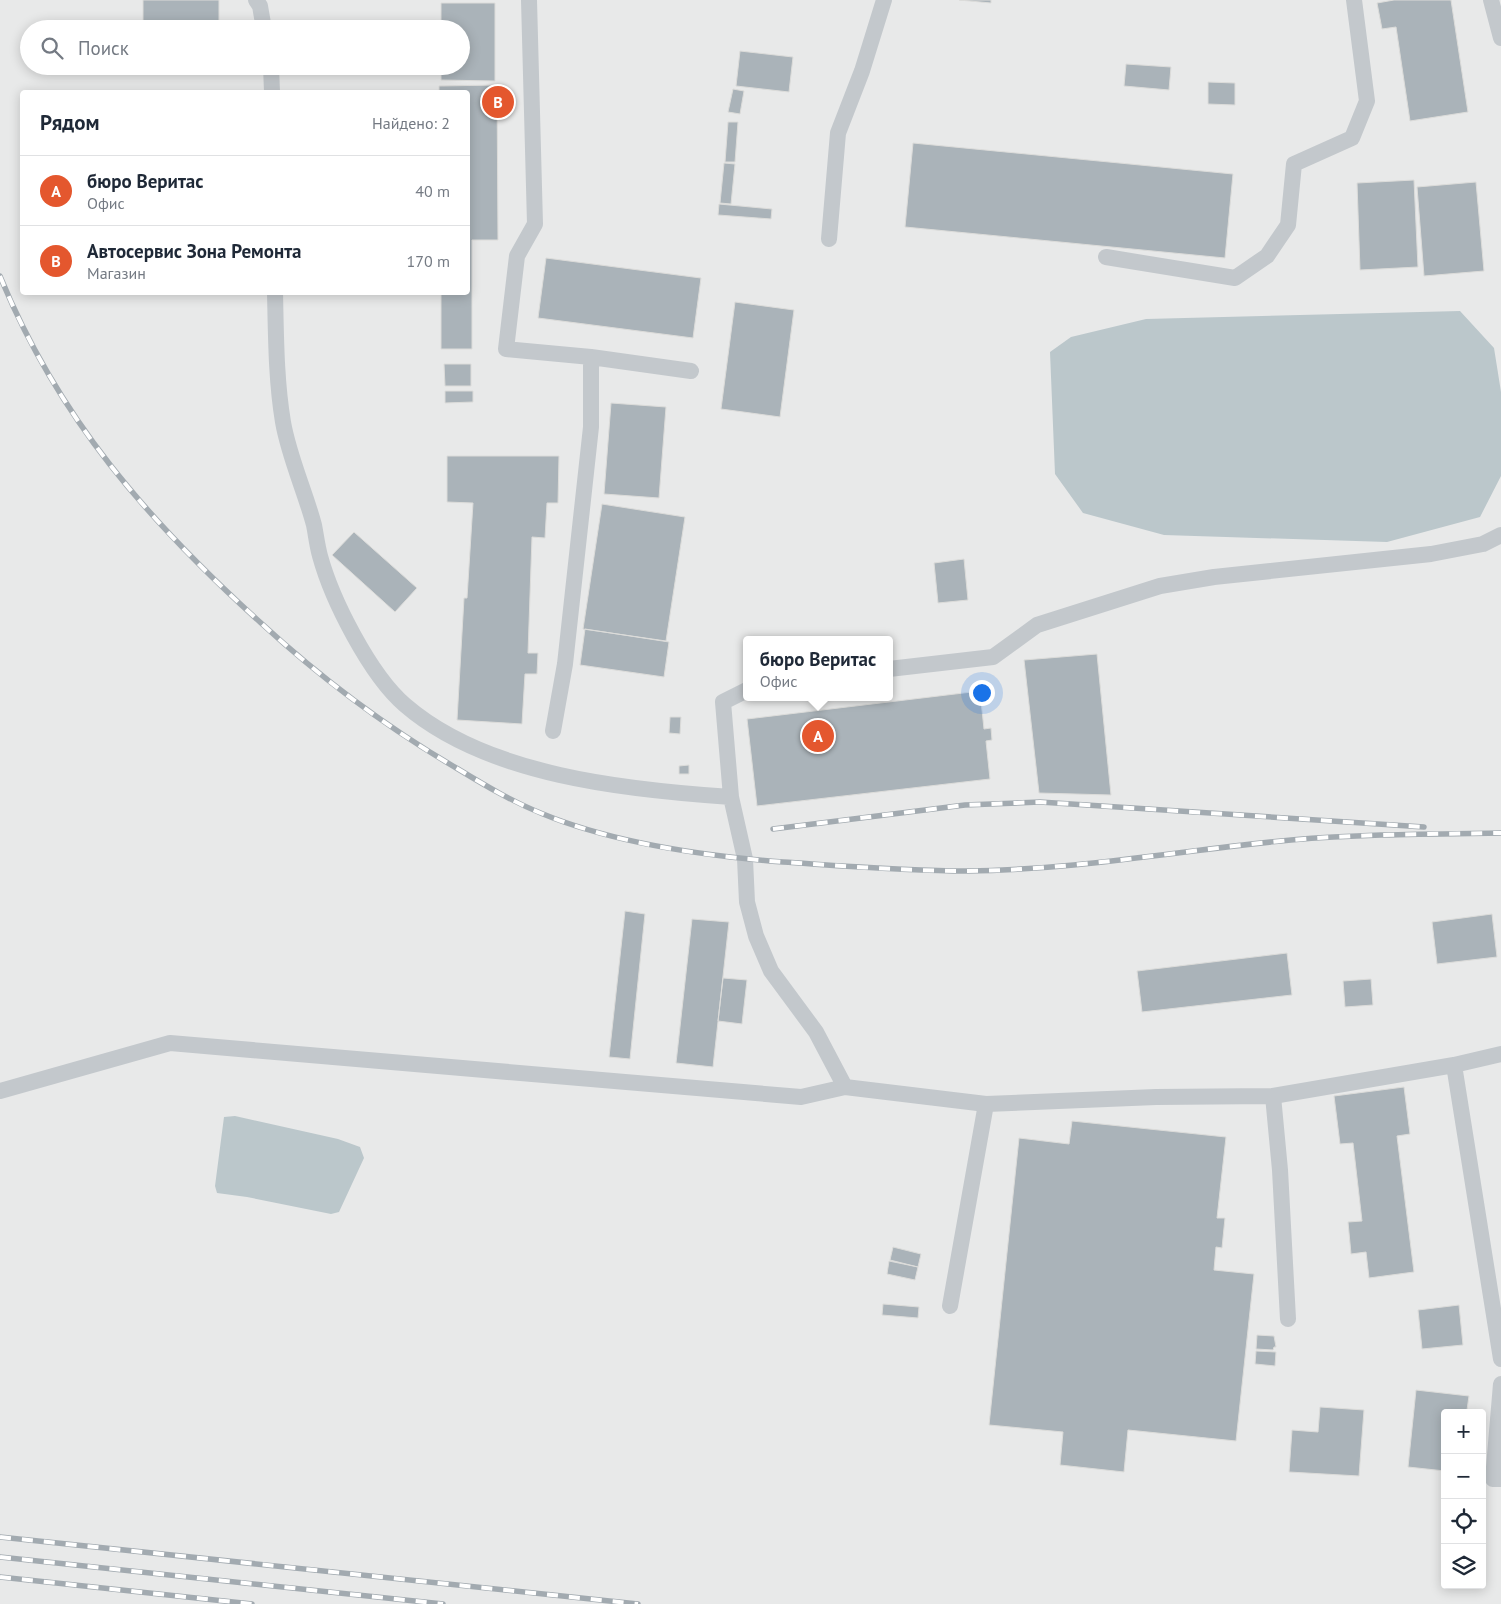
<!DOCTYPE html>
<html lang="ru">
<meta charset="utf-8">
<style>
:root{--surface:#fff;--page:#f2f2f3;--text:#1f2937;--muted:#747a83;--line:#e0e1e3;--accent:#e4572e}
body{margin:0;font-family:"PT Sans",sans-serif;background:var(--page);color:var(--text)}
.controls{position:absolute;right:15px;bottom:15px;display:grid;overflow:hidden;border-radius:5px;box-shadow:0 2px 12px #0003}
.controls button{width:45px;height:45px;display:grid;place-items:center;padding:0;border:0;border-bottom:1px solid var(--line);background:var(--surface);color:var(--text);font:25px sans-serif}
.you{position:absolute;left:981px;top:692px;width:18px;height:18px;margin:-12px;border:4px solid #fff;border-radius:50%;background:#1a73e8;box-shadow:0 0 0 8px #1a73e833}
.badge{display:grid;place-items:center;width:32px;height:32px;border-radius:50%;background:var(--accent);color:#fff;font-size:16px;font-weight:700}
.pin{position:absolute;translate:-50% -50%;border:2px solid #fff;box-shadow:0 1px 5px #0006}
.popup{position:absolute;left:743px;top:636px;width:150px;height:65px;box-sizing:border-box;display:grid;place-content:center;border-radius:5px;background:var(--surface);filter:drop-shadow(0 1px 4px #0005);font-size:16px;white-space:nowrap;color:var(--muted)}
.popup b{font-size:19px;color:var(--text)}
.popup::after{content:'';position:absolute;left:50%;top:100%;margin-left:-10px;border:10px solid transparent;border-top-color:var(--surface)}
.list{margin:0;padding:0;list-style:none}
h2{display:flex;justify-content:space-between;align-items:center;height:65px;margin:0;padding:0 20px;font-size:21px}
h2 small{font-size:16px;font-weight:400;color:var(--muted)}
.list li{display:grid;grid-template-columns:32px 1fr auto;gap:15px;align-items:center;box-sizing:border-box;height:70px;padding:0 20px;border-top:1px solid var(--line)}
.list b{display:block;font-size:19px;white-space:nowrap}
.list p{margin:0;font-size:16px;white-space:nowrap;color:var(--muted)}
.list em{font-size:16px;font-style:normal;color:var(--muted)}
.icon{flex:none;width:28px;height:28px;fill:none;stroke:currentColor;stroke-width:2;stroke-linecap:round;stroke-linejoin:round}
.map{position:relative;flex:none;width:1501px;height:1604px;overflow:hidden}
.search{position:absolute;background:var(--surface);box-shadow:0 2px 12px #0003;left:20px;top:20px;width:450px;height:55px;display:flex;align-items:center;gap:12px;box-sizing:border-box;padding:0 18px;border-radius:28px;color:var(--muted);font-size:19px}
.panel{position:absolute;background:var(--surface);box-shadow:0 2px 12px #0003;left:20px;top:90px;width:450px;height:205px;border-radius:5px}
.map>svg:first-child{display:block}
</style>
<div class="map">
<svg width="1501" height="1604" viewBox="0 0 1501 1604">
<rect width="100%" height="100%" fill="#fafaf8"/>
<path fill="#e8e9e9" fill-rule="evenodd" d="M0 0H1501V1604H0ZM29 29H461V66H29ZM22 92H468V292H22ZM747 640H889V697H747ZM1445 1413H1482V1585H1445Z"/>
<path fill="#bbc7cb" d="M1460 311 1494 348 1501 392V476L1480 517 1387 542 1164 535 1083 513 1055 474 1050 352 1071 337 1146 319Z
M235 1116 338 1139 360 1147 364 1158 339 1212 331 1214 247 1197 217 1193 215 1186 224 1117Z"/>
<path fill="#aab3b9" stroke="#dcdcda" d="M143 0H219V29H143Z
M959 0H991V3Z
M1394 0H1451L1468 112 1410 121 1396 27 1382 29 1377 3Z
M441 3H495V81L441 80V66H461V29H441Z
M740 51 793 57 789 92 736 86Z
M1126 64 1171 67 1169 90 1124 86Z
M1208 82 1235 83V105L1208 104Z
M497 85 498 240H472V349H441V292H468V92H439V86Z
M733 89 744 91 740 114 728 112Z
M728 122H738L735 162H725Z
M913 143 1233 174 1225 258 905 227Z
M724 163 735 164 731 204 720 203Z
M1414 180 1418 267 1360 270 1357 183Z
M1476 182 1484 271 1424 276 1417 187Z
M719 204 772 209 771 219 718 215Z
M546 258 701 278 693 338 538 318Z
M735 302 794 310 780 417 721 409Z
M444 364H471V386H445Z
M445 391H473V402L445 403Z
M611 403 666 407 659 498 604 494Z
M447 456H559L558 503H547L545 538 532 537 528 653H538L537 674H525L522 724 457 720 464 598H467L473 503 447 502Z
M602 504 685 517 666 641 583 629Z
M354 532 417 588 395 612 332 555Z
M964 559 968 600 938 603 934 563Z
M585 629 669 642 664 677 580 665Z
M1097 654 1111 795 1039 793 1024 660Z
M980 691 984 729 991 728 992 740 986 741 990 779 757 806 747 719Z
M670 717H681L680 734 669 733Z
M689 765V774H679V766Z
M625 911 645 914 630 1059 609 1057Z
M1492 914 1497 957 1437 964 1432 922Z
M692 919 729 922 713 1067 676 1063Z
M1287 953 1292 995 1142 1012 1137 971Z
M723 978 747 980 742 1024 718 1021Z
M1371 979 1373 1005 1345 1007 1343 981Z
M1404 1087 1410 1134 1397 1136 1414 1272 1369 1278 1366 1252 1351 1254 1348 1222 1362 1221 1353 1143 1340 1144 1334 1096Z
M1072 1121 1226 1137 1217 1218H1225L1222 1248 1216 1247 1214 1270 1254 1274 1236 1441 1128 1430 1124 1472 1060 1465 1063 1432 989 1425 1019 1138 1069 1144Z
M893 1247 921 1254 918 1267 890 1260Z
M889 1261 918 1267 915 1280 887 1274Z
M883 1304 919 1307 918 1318 882 1315Z
M1459 1305 1463 1345 1422 1349 1418 1310Z
M1257 1335 1274 1336 1276 1347H1274L1273 1350 1256 1349Z
M1256 1351 1276 1352 1275 1366 1255 1364Z
M1416 1390 1469 1396 1467 1410 1472 1411V1413H1445V1471L1408 1467Z
M1320 1407 1364 1410 1359 1476 1289 1472 1292 1430 1318 1432Z"/>
<g fill="none" stroke-linecap="round" stroke-linejoin="round">
<path stroke="#c3c8cc" stroke-width="16" d="M256 0 260 6 264 29
M529 0 535 224 517 256 506 349 591 357V427L565 664 553 731
M1491 0 1501 38
M271 66 272 92
M829 239 838 133 862 71 884 0
M1106 257 1235 278 1267 256 1288 225 1294 164 1352 138 1367 101 1354 0
M275 292C276 336 276 380 283 422 289 457 305 491 314 525 316 535 317 545 320 556 332 600 370 675 405 705 487 776 627 790 731 797
M591 357 691 371
M889 669 993 657 1037 625 1160 586 1214 577 1431 554 1483 544 1501 535
M747 690 723 702 731 797 745 859 747 902 756 936 771 971 816 1032 845 1087 986 1104 1156 1097 1273 1096 1280 1170 1288 1319
M1454 1065 1501 1359
M0 1091 170 1043 801 1097 845 1087
M1273 1096 1454 1065 1501 1054
M950 1306 986 1104
M1501 1384 1493 1479H1501"/>
<g stroke="#a2aab0" stroke-width="5.5">
<path id="rail" d="M0 276C58 418 148 521 261 623 322 679 386 727 458 769 486 786 513 802 543 814 616 844 706 856 783 862 844 866 906 871 967 871 1076 870 1183 850 1291 840 1361 834 1431 834 1501 833
M773 829 965 805 1040 802 1424 827
M0 1537 638 1604
M0 1557 443 1604
M0 1577 252 1604"/>
</g>
<use href="#rail" stroke="#fff" stroke-width="4" stroke-dasharray="11" stroke-linecap="butt"/>
</g>
</svg>
<div class="controls">
<button>+</button>
<button>−</button>
<button><svg class="icon" aria-label="locate" viewBox="0 0 24 24"><circle cx="12" cy="12" r="6"/><path d="M12 2v4M12 18v4M2 12h4M18 12h4"/></svg></button>
<button><svg class="icon" aria-label="layers" viewBox="0 0 24 24"><path d="M12 4l9 5-9 5-9-5zM3 14l9 5 9-5"/></svg></button>
</div>
<div class="you"></div>
<div class="pin badge" style="left:818px;top:736px">A</div>
<div class="popup"><b>бюро Веритас</b>Офис</div>
<div class="pin badge" style="left:498px;top:102px">B</div>
<div class="search"><svg class="icon" aria-label="search" viewBox="0 0 24 24"><circle cx="10" cy="10" r="6"/><path d="M15 15l6 6"/></svg>Поиск</div>
<section class="panel">
<h2>Рядом<small>Найдено: 2</small></h2>
<ul class="list">
<li><span class="badge">A</span><div><b>бюро Веритас</b><p>Офис</p></div><em>40 m</em></li>
<li><span class="badge">B</span><div><b>Автосервис Зона Ремонта</b><p>Магазин</p></div><em>170 m</em></li>
</ul>
</section>
</div>
